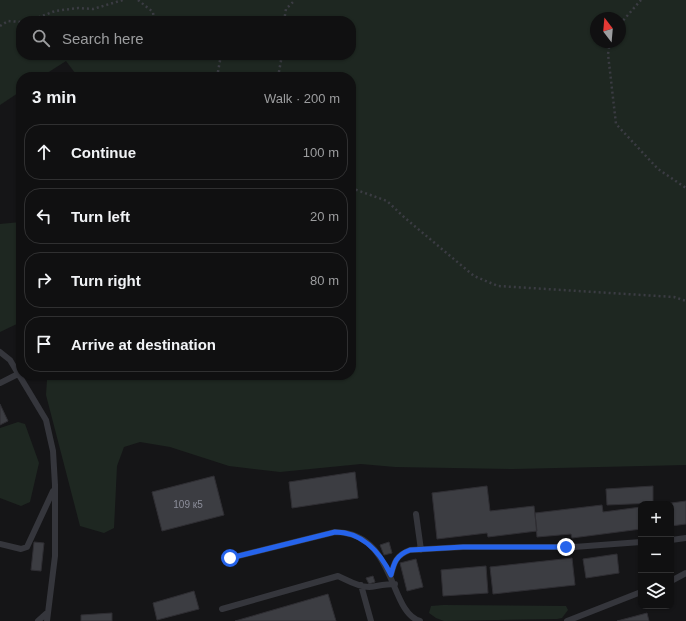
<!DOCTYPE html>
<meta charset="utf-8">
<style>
:root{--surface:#101011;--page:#1e1e1f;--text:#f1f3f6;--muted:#9c9d9f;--line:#303031}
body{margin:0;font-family:Arial,sans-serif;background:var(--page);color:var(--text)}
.controls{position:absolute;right:12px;bottom:12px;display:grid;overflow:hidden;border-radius:8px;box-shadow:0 1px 3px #0004}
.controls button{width:36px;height:36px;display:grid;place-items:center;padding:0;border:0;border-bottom:1px solid var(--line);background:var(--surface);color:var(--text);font:20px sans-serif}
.compass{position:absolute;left:590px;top:12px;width:36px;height:36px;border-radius:50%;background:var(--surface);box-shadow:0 1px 3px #0004;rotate:344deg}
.stop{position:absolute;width:12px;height:12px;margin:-9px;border:3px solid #2563eb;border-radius:50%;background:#fff}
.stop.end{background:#2563eb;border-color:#fff;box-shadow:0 1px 4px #0008}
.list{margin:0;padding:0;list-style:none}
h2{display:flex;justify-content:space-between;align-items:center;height:52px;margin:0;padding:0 16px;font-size:17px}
h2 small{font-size:13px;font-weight:400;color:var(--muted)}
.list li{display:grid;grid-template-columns:26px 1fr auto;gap:12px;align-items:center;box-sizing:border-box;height:56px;margin:0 8px 8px;padding:0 8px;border:1px solid var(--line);border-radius:16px}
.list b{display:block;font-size:15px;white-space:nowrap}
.list em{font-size:13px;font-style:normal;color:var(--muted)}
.icon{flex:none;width:22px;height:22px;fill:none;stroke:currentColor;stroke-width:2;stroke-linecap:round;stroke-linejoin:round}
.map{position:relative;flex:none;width:686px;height:621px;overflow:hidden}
.search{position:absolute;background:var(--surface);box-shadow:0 1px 3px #0004;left:16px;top:16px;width:340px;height:44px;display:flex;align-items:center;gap:10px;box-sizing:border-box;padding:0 14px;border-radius:16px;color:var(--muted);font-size:15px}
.panel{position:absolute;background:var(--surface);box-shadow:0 1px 3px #0004;left:16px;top:72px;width:340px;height:308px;border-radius:16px}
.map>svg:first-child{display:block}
</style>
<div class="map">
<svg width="686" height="621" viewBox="0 0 686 621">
<rect width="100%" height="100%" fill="#151517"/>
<path fill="#1e2721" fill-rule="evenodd" d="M0 0H686V465L514 469 395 467 361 464 280 472 229 466 170 447 140 442 124 447 117 466 114 528 104 533 80 526 46 395 47 380 52 375H351V77H78L66 61 41 77H21V91L0 105ZM596 18H620V42H596ZM21 21H351V55H21Z
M21 222V322L0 332V224Z
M18 422 25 424 39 463 30 502 21 506 0 498V428Z
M443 605 566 606 568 610 562 618 557 619 444 621 436 618 429 613 431 606Z"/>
<path fill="#3c3d42" stroke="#2f2e33" d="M0 404 8 421 0 425Z
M355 472 358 498 292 508 289 482Z
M214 476 224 515 162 531 152 492Z
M487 486 490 511 534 506 537 531 488 537 487 533 437 539 432 493Z
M653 486V503L607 505 606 489Z
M686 501V524L671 526V504H664Z
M602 505 603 512 641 507V529L572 538 571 534 537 537 535 513Z
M34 542 44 543 41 571 31 570Z
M389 542 392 553 384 555 380 545Z
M617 554 619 573 586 578 583 559Z
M572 558 575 585 493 594 490 567Z
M416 559 423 587 407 591 400 563Z
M486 566 488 593 443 596 441 570Z
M373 576 375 582 369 584 366 578Z
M194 591 199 609 157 620 153 603Z
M328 594 336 621H235Z
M112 613V621H81V615Z
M647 613 649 621H617Z"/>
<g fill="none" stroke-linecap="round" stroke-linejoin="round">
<path stroke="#3b3c43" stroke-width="2.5" stroke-dasharray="2 3" stroke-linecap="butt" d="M138 0 153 12 154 21
M29 21 55 11 78 8 93 9 123 0
M284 21 286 9 295 0
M620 24 641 0
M0 26 8 21 21 22
M610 42 608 54 616 124 658 169 686 188
M217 77 221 55
M278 77 282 55
M351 188 387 201 405 218 474 276 498 286 674 297 686 301"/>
<path stroke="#35363c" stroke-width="6" d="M0 352 10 360 46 420 53 451 55 485V556L47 621
M0 383 18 374
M416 514 421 550
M671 540 686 538
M0 544 21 549 27 547 53 491
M230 558 335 532C397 533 388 612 420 621
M391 575C394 563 396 555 410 550L463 547H574L641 542
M671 581 686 573
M361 585 371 621
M222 609 338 576C347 580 358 587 369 587 377 586 386 584 395 584
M38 621 48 612
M567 621 641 592"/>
</g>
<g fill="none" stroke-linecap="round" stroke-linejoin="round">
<path stroke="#2563eb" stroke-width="5" d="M230 558 335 532C362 532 380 552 391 575 394 563 396 555 410 550L463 547H566"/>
</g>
<g text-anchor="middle" stroke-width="3.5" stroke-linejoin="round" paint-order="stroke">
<g font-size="10" fill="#8c8e9a">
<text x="188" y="508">109 к5</text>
</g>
</g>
</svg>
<div class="controls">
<button>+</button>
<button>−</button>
<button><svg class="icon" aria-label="layers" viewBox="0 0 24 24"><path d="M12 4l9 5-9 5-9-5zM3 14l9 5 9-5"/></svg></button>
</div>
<svg class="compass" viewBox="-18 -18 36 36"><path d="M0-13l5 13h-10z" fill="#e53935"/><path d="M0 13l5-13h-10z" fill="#9c9d9f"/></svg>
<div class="stop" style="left:230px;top:558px"></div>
<div class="stop end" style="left:566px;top:547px"></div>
<div class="search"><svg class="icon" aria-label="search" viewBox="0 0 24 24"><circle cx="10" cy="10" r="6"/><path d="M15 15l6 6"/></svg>Search here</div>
<section class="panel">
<h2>3 min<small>Walk · 200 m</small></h2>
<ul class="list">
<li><svg class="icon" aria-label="ahead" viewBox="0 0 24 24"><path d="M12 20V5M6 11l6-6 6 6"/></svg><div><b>Continue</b></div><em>100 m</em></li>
<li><svg class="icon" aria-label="left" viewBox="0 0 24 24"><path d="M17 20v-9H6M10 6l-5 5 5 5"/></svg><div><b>Turn left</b></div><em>20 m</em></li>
<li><svg class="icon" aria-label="right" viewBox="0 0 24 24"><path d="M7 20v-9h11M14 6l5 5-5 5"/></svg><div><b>Turn right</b></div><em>80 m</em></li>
<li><svg class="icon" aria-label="arrive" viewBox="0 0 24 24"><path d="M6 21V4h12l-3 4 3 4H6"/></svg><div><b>Arrive at destination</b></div></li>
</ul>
</section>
</div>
